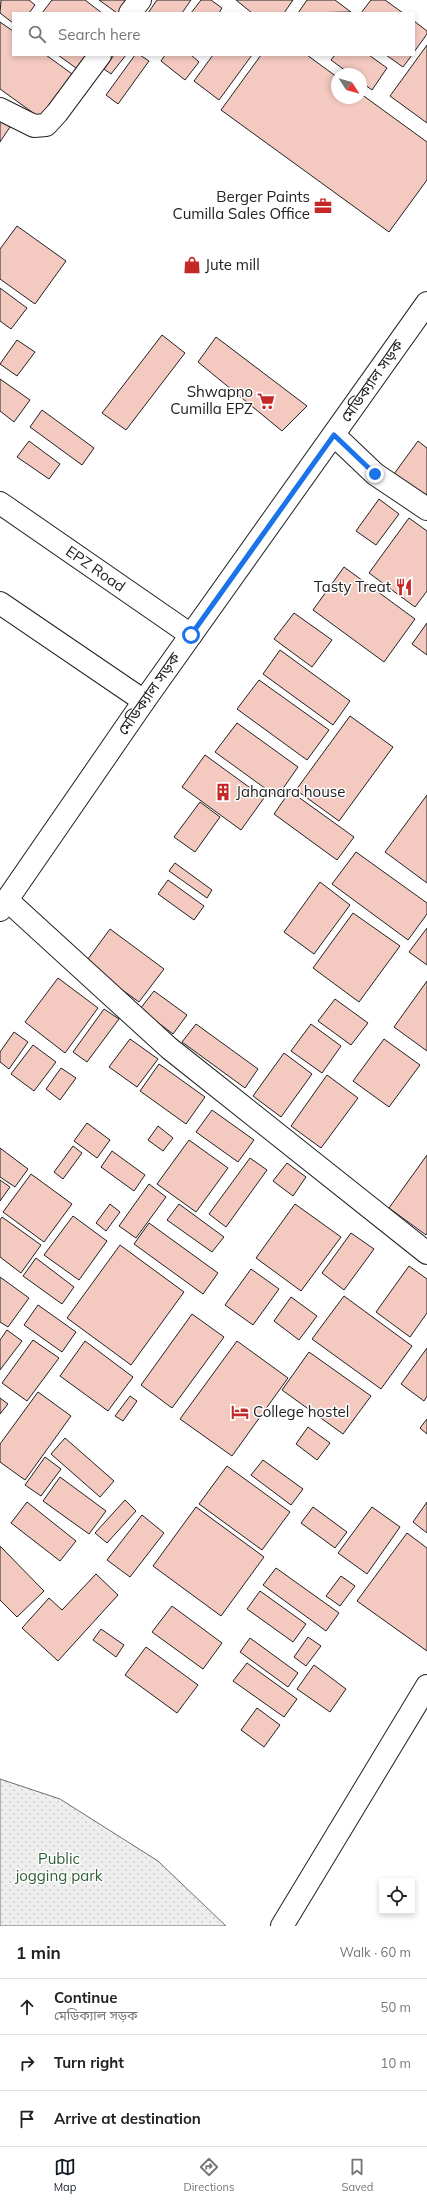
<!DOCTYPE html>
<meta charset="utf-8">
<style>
:root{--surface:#fff;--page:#f6f6f6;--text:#222;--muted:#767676;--line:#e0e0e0;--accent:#111827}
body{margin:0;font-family:Mulish,"Noto Sans Bengali",sans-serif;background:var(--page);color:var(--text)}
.controls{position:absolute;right:12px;bottom:12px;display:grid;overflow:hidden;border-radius:0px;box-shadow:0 2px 6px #0003}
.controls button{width:36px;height:36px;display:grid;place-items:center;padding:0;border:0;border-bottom:1px solid var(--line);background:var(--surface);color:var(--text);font:20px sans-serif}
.compass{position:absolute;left:331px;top:68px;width:36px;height:36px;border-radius:50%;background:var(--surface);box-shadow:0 2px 6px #0003;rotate:126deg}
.stop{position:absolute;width:12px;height:12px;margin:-9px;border:3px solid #1a73e8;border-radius:50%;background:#fff}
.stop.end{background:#1a73e8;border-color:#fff;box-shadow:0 1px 4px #0008}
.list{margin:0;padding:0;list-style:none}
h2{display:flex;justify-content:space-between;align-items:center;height:52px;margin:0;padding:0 16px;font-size:17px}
h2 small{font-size:13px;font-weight:400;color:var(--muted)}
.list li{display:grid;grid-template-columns:26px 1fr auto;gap:12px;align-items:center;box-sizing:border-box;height:56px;padding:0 16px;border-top:1px solid var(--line)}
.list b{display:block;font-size:15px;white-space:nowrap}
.list p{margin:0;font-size:13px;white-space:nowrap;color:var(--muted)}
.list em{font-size:13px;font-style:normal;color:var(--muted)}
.icon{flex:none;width:22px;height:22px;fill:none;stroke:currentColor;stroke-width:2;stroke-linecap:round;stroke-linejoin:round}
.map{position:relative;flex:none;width:427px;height:1926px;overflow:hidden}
.search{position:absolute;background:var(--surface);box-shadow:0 2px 6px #0003;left:12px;right:12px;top:12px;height:44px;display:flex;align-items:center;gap:10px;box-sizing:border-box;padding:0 14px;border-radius:0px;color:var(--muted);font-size:15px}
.sheet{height:220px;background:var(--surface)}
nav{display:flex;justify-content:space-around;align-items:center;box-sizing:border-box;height:56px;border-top:1px solid var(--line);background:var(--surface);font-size:11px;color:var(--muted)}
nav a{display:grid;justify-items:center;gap:2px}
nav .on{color:var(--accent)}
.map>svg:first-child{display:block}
</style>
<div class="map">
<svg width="427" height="1926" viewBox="0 0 427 1926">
<defs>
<pattern id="park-dots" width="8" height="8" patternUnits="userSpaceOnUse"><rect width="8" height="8" fill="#eee"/><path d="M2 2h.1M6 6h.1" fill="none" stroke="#ccc" stroke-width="1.8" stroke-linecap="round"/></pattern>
</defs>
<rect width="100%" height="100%" fill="#fff"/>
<path fill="url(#park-dots)" stroke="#6f6f6f" d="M0 1779 60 1799 158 1861 226 1926H0Z"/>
<path fill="#f3c9c0" stroke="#222" d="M1 0H29L35 5 29 13H13V23L0 13Z
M52 0H85L102 13H42Z
M99 0H134L124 13H117Z
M157 0H191L182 13H148Z
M201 0H211L222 8 219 13H191Z
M236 0H293L284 13H252Z
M307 0H335L351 12 298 13Z
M371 0H385L403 13H361Z
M414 21 427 31V34L414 52Z
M0 22 13 31V55H46L75 76 43 120 0 89Z
M427 45V123L390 96Z
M58 55H92L80 71Z
M114 55H126L111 74 104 69Z
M135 55H140L149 61 118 104 106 95Z
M165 55H191L199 62 185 80 161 61Z
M213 55H252L219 100 194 81Z
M261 55H307L337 77V98H361V94L427 142V180L389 232 221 110Z
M335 55H369L387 68 372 90 361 82V74H350L331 60Z
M386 55H412L403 67Z
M0 119 10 127 0 142Z
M17 226 66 261 35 304 0 279V249Z
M0 288 27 308 11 329 0 321Z
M162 335 185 353 126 430 102 413Z
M216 337 307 406 282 431 198 362Z
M17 340 35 352 17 376 0 364Z
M0 379 30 400 14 422 0 411Z
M42 410 94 448 82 465 30 427Z
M29 441 60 464 49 479 17 457Z
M418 441 427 448V498L394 474Z
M379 499 399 514 376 545 356 531Z
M409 518 427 531V591L415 607 369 573Z
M344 567 415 619 384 662 313 610Z
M294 613 332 640 312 667 274 639Z
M427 623V655L412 644Z
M280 650 350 701 333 725 263 674Z
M259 680 329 730 307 760 237 709Z
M350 716 393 747 339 821 296 790Z
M237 723 298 767 277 797 215 752Z
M205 755 264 798 241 830 182 787Z
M290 791 354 837 337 860 274 814Z
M427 795V883L385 852Z
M200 802 220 817 195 852 174 837Z
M356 852 427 903V914L408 940 332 884Z
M175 863 212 890 207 898 169 871Z
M168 880 204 906 194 920 158 894Z
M320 882 350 905 314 954 284 932Z
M353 913 400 946 359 1002 313 968Z
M427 928V965L409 952Z
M110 929 164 969 139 1002 85 963Z
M58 978 98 1008 65 1053 25 1022Z
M427 981V1051L394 1027Z
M154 991 187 1015 173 1034 140 1009Z
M335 999 368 1023 351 1045 318 1021Z
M104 1009 119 1019 87 1062 73 1052Z
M196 1024 258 1069 245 1088 182 1042Z
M311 1024 341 1046 322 1073 291 1051Z
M14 1032 28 1042 9 1069 0 1062V1052Z
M130 1039 158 1059 137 1087 109 1067Z
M384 1039 420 1065 389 1107 353 1081Z
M33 1045 56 1062 34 1091 11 1074Z
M284 1053 312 1074 281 1117 253 1096Z
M159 1064 205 1097 186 1124 140 1091Z
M61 1068 76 1078 60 1100 46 1089Z
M327 1075 358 1098 321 1148 291 1126Z
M212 1110 254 1140 238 1162 196 1132Z
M87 1123 110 1140 97 1158 74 1141Z
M158 1126 173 1138 163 1151 148 1140Z
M189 1140 228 1168 196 1212 157 1184Z
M73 1146 82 1153 63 1179 54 1172Z
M0 1148 28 1169 15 1187 0 1177Z
M112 1151 145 1175 134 1191 101 1167Z
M427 1155V1233L426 1235 389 1208Z
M250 1158 267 1170 226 1227 209 1214Z
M287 1163 306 1177 293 1196 273 1181Z
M31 1174 72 1204 44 1242 3 1212Z
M0 1180 10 1187 0 1201Z
M149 1184 166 1197 136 1238 119 1226Z
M110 1204 120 1212 106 1231 96 1223Z
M179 1204 224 1237 212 1252 167 1220Z
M295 1204 341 1237 301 1291 256 1258Z
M73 1216 107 1241 79 1280 44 1255Z
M2 1217 41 1245 21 1273 0 1257V1220Z
M149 1223 218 1273 203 1294 134 1244Z
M351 1233 374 1249 344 1290 322 1273Z
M120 1245 184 1292 131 1365 67 1318Z
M36 1258 74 1287 62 1304 23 1276Z
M409 1266 427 1279V1313L410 1337 376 1312Z
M251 1269 279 1289 253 1325 225 1305Z
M0 1277 29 1298 8 1327 0 1322Z
M344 1296 412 1346 381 1389 312 1339Z
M291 1297 317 1316 299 1340 274 1321Z
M38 1305 76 1332 62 1352 24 1325Z
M192 1314 224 1337 172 1408 141 1385Z
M7 1330 22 1341 0 1370V1340Z
M33 1340 59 1358 27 1401 2 1383Z
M85 1341 133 1377 108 1411 60 1376Z
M237 1341 288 1378 232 1456 180 1419Z
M427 1348V1396L424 1401 401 1384Z
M309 1352 371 1396 343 1434 282 1390Z
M38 1392 71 1416 25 1480 0 1462V1444Z
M130 1396 137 1401 123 1421 115 1416Z
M0 1398 8 1404 0 1414Z
M427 1419V1434L420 1428Z
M308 1427 330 1443 317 1460 296 1444Z
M65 1438 114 1481 100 1497 51 1454Z
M45 1457 61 1469 41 1496 25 1485Z
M263 1460 303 1489 291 1505 251 1475Z
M227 1466 290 1512 262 1550 199 1504Z
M60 1477 106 1511 89 1534 43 1501Z
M125 1500 136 1511 107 1543 95 1533Z
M27 1502 76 1541 60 1561 11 1523Z
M427 1502V1533L413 1522Z
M196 1507 264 1557 221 1616 153 1566Z
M313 1507 347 1532 335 1548 301 1523Z
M372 1507 400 1527 367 1574 338 1553Z
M142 1515 164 1533 130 1577 107 1560Z
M407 1533 427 1548V1651L357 1601Z
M0 1546 44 1591 17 1617 0 1600Z
M276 1568 339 1613 326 1631 263 1585Z
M96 1574 118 1595 58 1661 22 1628 49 1598 62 1610Z
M341 1576 355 1586 340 1606 326 1596Z
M260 1591 306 1624 293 1642 247 1609Z
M172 1606 222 1643 203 1669 152 1632Z
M101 1629 124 1645 116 1657 93 1640Z
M308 1637 321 1646 306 1666 294 1657Z
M250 1638 298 1673 288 1687 240 1652Z
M146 1647 198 1685 177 1713 125 1675Z
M247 1663 297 1699 284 1717 233 1681Z
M314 1665 346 1689 330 1712 297 1689Z
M257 1708 280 1725 264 1747 241 1730Z"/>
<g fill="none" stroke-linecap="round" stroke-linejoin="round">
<g stroke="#222" stroke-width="24">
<path id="minor" d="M130 13 140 0
M0 109 34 126 46 125 57 113 100 55
M334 435 375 474 427 509
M7 900 169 1048 427 1253
M282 1926 427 1686"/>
</g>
<g stroke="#222" stroke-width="24">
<g id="secondary">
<path id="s1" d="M0 503 191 635"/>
<path d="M0 603 144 701"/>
</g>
</g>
<g stroke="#222" stroke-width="24">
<path id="primary" d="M0 910 144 701 427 303"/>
</g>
<use href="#minor" stroke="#fff" stroke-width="22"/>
<use href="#secondary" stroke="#fff" stroke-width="22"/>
<use href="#primary" stroke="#fff" stroke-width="22"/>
</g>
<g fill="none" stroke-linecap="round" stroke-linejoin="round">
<path stroke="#1a73e8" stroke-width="5" d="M191 635 334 435 375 474"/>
</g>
<defs>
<g id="office-bare" transform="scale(1.38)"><path d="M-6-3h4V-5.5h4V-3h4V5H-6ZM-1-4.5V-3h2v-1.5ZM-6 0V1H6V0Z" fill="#c62828" stroke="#fff" stroke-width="2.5" paint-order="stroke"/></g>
<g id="shop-bare" transform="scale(1.38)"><path d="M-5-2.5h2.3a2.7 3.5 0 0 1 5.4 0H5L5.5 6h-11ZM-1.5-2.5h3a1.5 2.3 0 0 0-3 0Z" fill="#c62828" stroke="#fff" stroke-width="2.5" paint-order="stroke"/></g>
<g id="supermarket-bare" transform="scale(1.38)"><path d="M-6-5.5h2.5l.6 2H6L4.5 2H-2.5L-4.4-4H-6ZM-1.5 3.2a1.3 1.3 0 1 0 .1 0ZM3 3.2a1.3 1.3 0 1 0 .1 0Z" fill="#c62828" stroke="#fff" stroke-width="2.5" paint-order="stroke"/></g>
<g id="restaurant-bare" transform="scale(1.38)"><path d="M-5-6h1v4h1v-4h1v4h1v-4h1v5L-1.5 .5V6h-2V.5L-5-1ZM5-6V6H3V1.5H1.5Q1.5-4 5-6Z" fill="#c62828" stroke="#fff" stroke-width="2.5" paint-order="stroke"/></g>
<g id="building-bare" transform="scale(1.38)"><path d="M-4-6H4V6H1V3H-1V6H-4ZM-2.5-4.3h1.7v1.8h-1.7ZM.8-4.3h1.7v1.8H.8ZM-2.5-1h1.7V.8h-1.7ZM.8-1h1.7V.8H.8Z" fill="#c62828" stroke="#fff" stroke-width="2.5" paint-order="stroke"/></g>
<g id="hotel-bare" transform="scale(1.38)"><path d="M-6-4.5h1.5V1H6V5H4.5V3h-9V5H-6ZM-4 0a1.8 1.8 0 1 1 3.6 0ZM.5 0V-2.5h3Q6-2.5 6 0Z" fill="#c62828" stroke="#fff" stroke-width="2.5" paint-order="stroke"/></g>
</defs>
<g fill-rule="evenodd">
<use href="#office-bare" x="323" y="206"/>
<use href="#shop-bare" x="192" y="265"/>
<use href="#supermarket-bare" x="266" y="401"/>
<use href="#restaurant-bare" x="404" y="587"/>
<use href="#building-bare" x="223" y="792"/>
<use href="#hotel-bare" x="240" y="1412"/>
</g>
<g text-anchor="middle" stroke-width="3" stroke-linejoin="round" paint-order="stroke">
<g font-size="15" fill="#222" stroke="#fff" text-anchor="end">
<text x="310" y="202">Berger Paints<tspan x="310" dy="17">Cumilla Sales Office</tspan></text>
<text x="205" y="270" text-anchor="start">Jute mill</text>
<text x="253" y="397">Shwapno<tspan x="253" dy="17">Cumilla EPZ</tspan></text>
<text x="391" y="592">Tasty Treat</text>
<text x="236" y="797" text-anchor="start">Jahanara house</text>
<text x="253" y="1417" text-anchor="start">College hostel</text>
</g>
<g font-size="15" fill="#222" stroke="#fff">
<text transform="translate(372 381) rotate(-55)" y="5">মেডিক্যাল সড়ক</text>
<text dy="5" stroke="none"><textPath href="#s1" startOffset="116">EPZ Road</textPath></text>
<text transform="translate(149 694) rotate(-55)" y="5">মেডিক্যাল সড়ক</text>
</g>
<g font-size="15" fill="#2f5e38" stroke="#fff">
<text x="59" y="1864">Public<tspan x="59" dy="17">jogging park</tspan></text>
</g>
</g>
</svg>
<div class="controls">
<button><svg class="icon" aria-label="locate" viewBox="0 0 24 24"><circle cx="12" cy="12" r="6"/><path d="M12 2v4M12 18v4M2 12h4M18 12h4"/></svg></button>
</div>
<svg class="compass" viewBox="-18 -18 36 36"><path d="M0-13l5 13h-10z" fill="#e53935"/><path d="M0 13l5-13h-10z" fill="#767676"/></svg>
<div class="stop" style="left:191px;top:635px"></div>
<div class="stop end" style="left:375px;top:474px"></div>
<div class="search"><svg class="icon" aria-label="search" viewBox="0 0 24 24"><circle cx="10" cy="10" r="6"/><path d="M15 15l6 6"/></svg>Search here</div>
</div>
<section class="sheet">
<h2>1 min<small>Walk · 60 m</small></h2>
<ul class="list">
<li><svg class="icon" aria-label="ahead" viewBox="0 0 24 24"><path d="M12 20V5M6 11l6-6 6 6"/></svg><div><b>Continue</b><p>মেডিক্যাল সড়ক</p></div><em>50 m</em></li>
<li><svg class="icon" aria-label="right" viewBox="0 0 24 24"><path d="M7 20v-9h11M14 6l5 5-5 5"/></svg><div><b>Turn right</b></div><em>10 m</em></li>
<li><svg class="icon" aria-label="arrive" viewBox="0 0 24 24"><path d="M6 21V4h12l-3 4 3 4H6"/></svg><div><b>Arrive at destination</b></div></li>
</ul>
</section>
<nav>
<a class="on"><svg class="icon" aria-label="map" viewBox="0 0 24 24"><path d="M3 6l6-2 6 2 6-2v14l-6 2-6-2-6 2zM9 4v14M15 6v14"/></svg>Map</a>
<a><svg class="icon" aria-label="directions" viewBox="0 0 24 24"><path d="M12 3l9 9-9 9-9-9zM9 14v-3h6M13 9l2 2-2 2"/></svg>Directions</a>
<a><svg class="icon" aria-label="saved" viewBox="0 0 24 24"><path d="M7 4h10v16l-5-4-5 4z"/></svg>Saved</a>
</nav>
